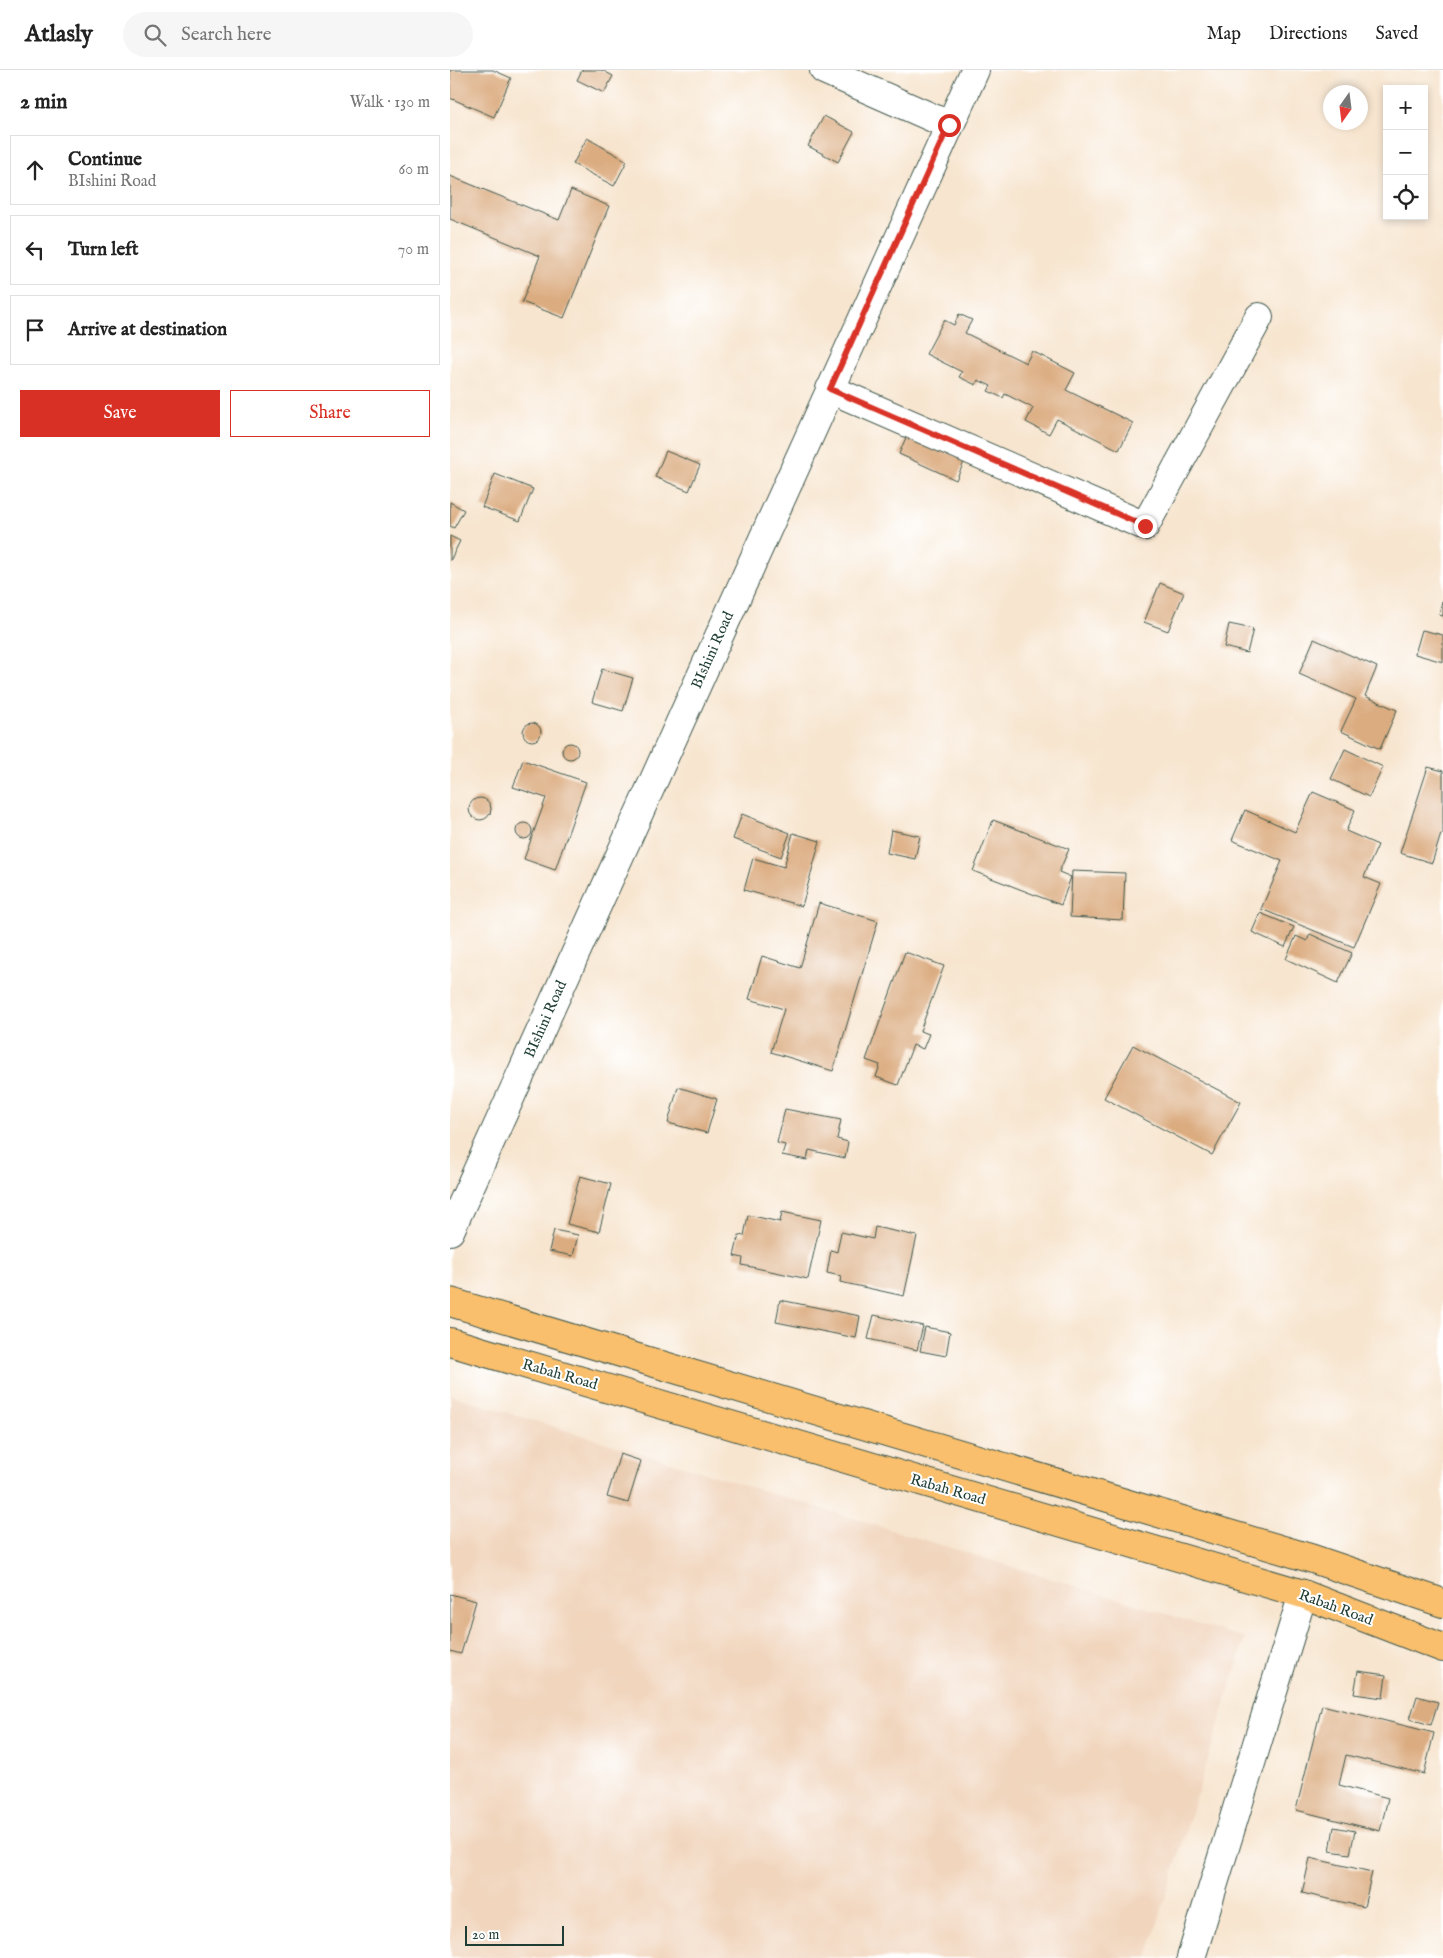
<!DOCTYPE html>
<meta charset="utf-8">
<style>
:root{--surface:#fff;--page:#f6f6f6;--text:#222;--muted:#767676;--line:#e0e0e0;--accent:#d93025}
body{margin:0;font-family:"IM FELL English",serif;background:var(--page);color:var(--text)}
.controls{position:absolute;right:15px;top:15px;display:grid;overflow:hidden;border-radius:0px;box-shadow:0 2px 8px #0003}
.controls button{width:45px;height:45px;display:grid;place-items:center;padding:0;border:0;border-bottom:1px solid var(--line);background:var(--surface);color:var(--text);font:25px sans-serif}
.compass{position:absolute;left:873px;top:15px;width:45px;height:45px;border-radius:50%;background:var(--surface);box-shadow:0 2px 8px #0003;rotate:194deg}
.scale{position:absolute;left:15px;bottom:12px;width:99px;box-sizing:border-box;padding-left:5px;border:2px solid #1f3d34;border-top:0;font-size:14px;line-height:18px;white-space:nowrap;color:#1f3d34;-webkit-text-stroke:4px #fff;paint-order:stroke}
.stop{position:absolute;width:15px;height:15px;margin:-11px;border:4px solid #d93025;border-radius:50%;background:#fff}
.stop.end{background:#d93025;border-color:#fff;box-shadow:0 1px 5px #0008}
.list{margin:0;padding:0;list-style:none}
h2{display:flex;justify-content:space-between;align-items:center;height:65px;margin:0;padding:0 20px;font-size:21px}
h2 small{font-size:16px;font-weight:400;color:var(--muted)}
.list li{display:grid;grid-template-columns:32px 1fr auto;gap:15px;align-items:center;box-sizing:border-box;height:70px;margin:0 10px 10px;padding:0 10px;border:1px solid var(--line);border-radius:0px}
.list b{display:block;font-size:19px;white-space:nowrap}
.list p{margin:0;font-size:16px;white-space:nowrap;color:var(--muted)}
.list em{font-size:16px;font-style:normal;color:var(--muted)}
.actions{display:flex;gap:10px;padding:15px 20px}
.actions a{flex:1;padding:11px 0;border:1px solid var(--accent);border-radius:0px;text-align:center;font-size:18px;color:var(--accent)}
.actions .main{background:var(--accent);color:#fff}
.icon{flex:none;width:28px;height:28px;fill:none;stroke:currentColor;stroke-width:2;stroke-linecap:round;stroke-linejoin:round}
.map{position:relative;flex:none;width:993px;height:1888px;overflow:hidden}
header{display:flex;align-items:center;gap:30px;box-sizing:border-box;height:70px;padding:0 25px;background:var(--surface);border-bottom:1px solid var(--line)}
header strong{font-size:24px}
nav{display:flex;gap:28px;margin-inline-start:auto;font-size:18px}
.search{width:350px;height:45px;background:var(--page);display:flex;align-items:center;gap:12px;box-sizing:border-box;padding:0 18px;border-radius:28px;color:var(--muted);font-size:19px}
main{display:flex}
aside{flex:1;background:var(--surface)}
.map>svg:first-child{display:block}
</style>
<header>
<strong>Atlasly</strong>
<div class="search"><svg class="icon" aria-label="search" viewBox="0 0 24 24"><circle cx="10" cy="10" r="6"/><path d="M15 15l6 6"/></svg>Search here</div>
<nav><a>Map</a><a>Directions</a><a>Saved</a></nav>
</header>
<main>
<aside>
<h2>2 min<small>Walk · 130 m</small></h2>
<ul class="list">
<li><svg class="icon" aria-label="ahead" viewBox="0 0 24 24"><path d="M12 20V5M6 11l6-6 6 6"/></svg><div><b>Continue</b><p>BIshini Road</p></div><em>60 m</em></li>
<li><svg class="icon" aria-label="left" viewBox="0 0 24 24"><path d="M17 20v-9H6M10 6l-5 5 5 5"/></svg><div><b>Turn left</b></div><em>70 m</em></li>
<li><svg class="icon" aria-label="arrive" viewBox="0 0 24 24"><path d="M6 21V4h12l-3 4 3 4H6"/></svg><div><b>Arrive at destination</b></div></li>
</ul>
<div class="actions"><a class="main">Save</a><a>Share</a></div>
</aside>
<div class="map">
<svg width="993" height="1888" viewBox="0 0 993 1888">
<rect width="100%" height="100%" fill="#fff"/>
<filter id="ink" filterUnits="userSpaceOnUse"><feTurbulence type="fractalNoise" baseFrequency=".02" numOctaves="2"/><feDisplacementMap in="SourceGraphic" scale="10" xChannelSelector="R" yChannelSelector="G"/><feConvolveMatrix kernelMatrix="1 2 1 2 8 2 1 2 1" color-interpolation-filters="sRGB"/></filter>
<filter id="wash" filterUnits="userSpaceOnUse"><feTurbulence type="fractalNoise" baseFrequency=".0096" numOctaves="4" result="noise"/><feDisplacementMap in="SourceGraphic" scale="20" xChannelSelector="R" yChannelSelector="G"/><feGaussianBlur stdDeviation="1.12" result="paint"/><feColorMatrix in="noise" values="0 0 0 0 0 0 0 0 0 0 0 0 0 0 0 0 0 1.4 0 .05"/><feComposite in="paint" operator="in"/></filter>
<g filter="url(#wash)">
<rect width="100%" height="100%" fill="#f7e5cf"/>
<path fill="#f1d5bd" d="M0 1325 795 1568 697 1888H0Z"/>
<g id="blocks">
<path fill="#dbac80" d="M0 0H43L61 8 44 47 0 28Z
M132 0H152L163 6 154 23 127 10Z
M374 46 404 62 388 92 358 76Z
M137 68 177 91 164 116 123 94Z
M0 106 109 150 121 120 159 136 114 248 72 232 90 186 0 149Z
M509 244 522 250 515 263 576 293 582 281 625 303 616 320 683 353 669 380 607 349 599 364 576 352 583 338 555 324 553 328 538 321 541 316 528 310 526 315 509 307 512 302 476 284 494 250 504 255Z
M457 365 515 390 506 410 449 384Z
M216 381 250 395 239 421 205 407Z
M45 404 83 419 70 451 32 437Z
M0 432 14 440 4 458 0 456Z
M0 466 10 471 0 491Z
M710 513 734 523 718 561 694 552Z
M992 531H993V546L989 545Z
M779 554 803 559 797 583 774 577Z
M972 560 993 565V592L965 584Z
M864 569 927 597 915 626 947 640 930 679 891 661 906 629 849 604Z
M152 599 183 608 173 641 142 632Z
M73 662a9 9 0 1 1 18 0a9 9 0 1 1-18 0Z
M112 681a8 8 0 1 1 16 0a8 8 0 1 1-16 0Z
M895 679 933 697 919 727 881 709Z
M73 690 136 712 105 800 74 789 96 728 63 717Z
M978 697 993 701V764H991L982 793 950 783Z
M863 722 905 740 896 761 928 775 914 807 931 814 904 877 811 839 832 791 782 770 795 740 845 762Z
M19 739a11 11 0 1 1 22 0a11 11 0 1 1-22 0Z
M292 744 340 763 331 787 283 769Z
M543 750 619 779 609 802 621 807 611 835 523 801Z
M66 761a8 8 0 1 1 16 0a8 8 0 1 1-16 0Z
M441 760 470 766 465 789 437 783Z
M343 763 370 771 352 836 294 820 303 788 334 797Z
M622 801 675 803 673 850 620 847Z
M369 833 428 851 383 1001 321 982 334 939 299 929 312 886 350 898Z
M810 843 844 857 835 877 802 862Z
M860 864 902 883 888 913 836 889 846 866 857 871Z
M455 882 494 896 470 961 479 964 473 979 463 975 448 1015 426 1007 430 995 416 990Z
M683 975 791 1032 762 1085 654 1028Z
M228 1017 267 1029 257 1063 218 1053Z
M335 1039 391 1050 387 1069 398 1072 395 1088 359 1080 357 1090 332 1085 335 1075 327 1073Z
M130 1106 161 1114 149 1162 117 1154Z
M332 1142 371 1150 358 1209 292 1195 293 1188 284 1186 289 1165 294 1166 298 1145 330 1152Z
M425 1157 467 1166 454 1226 390 1212 391 1206 377 1203 381 1180 387 1182 391 1162 423 1169Z
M104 1160 128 1165 123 1186 99 1181Z
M330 1230 410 1246 406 1268 326 1252Z
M424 1245 473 1256 467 1280 418 1269Z
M475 1257 500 1262 496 1286 470 1281Z
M170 1384 191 1391 178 1433 157 1427Z
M0 1524 26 1531 11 1584 0 1581Z
M908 1601 936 1605 933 1628 904 1624Z
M967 1626 988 1632 981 1655 960 1649Z
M872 1635 984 1663 974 1704 896 1685 889 1715 938 1728 930 1761 846 1740Z
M884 1757 905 1761 900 1784 880 1781Z
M860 1788 922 1802 914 1837 852 1823Z"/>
</g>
</g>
<g filter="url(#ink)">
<use href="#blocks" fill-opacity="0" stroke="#3f564b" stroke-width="1"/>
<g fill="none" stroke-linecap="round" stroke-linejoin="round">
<g stroke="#3f564b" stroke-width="30">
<path id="minor" d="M374 0 499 55
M380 319 695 456 809 247
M0 1161 525 0
M741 1888 853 1524"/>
</g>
<g stroke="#3f564b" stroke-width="30">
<path id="major" d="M0 1232 863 1489 993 1533
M0 1272 853 1524 993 1578"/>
</g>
<use href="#minor" stroke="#fff" stroke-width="28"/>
<use href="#major" stroke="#f9bf6d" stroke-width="28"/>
</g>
</g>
<g fill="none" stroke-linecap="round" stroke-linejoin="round" filter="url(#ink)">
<path stroke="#d93025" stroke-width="6" d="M499 55 380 319 695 456"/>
</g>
<g text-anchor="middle" stroke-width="4" stroke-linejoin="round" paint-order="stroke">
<g font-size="15" fill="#1f3d34" stroke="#fff">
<text transform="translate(262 580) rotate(-66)" y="5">BIshini Road</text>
<text transform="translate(95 949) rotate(-66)" y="5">BIshini Road</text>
<text transform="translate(110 1304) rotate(16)" y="5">Rabah Road</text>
<text transform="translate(498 1419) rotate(16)" y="5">Rabah Road</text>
<text transform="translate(886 1537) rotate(20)" y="5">Rabah Road</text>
</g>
</g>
</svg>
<div class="controls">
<button>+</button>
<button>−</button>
<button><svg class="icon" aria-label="locate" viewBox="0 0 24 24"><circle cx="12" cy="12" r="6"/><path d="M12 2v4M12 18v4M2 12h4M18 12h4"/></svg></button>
</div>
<svg class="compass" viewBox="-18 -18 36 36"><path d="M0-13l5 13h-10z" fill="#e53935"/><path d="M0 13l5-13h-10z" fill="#767676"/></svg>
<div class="scale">20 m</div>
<div class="stop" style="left:499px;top:55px"></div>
<div class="stop end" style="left:695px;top:456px"></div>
</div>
</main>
